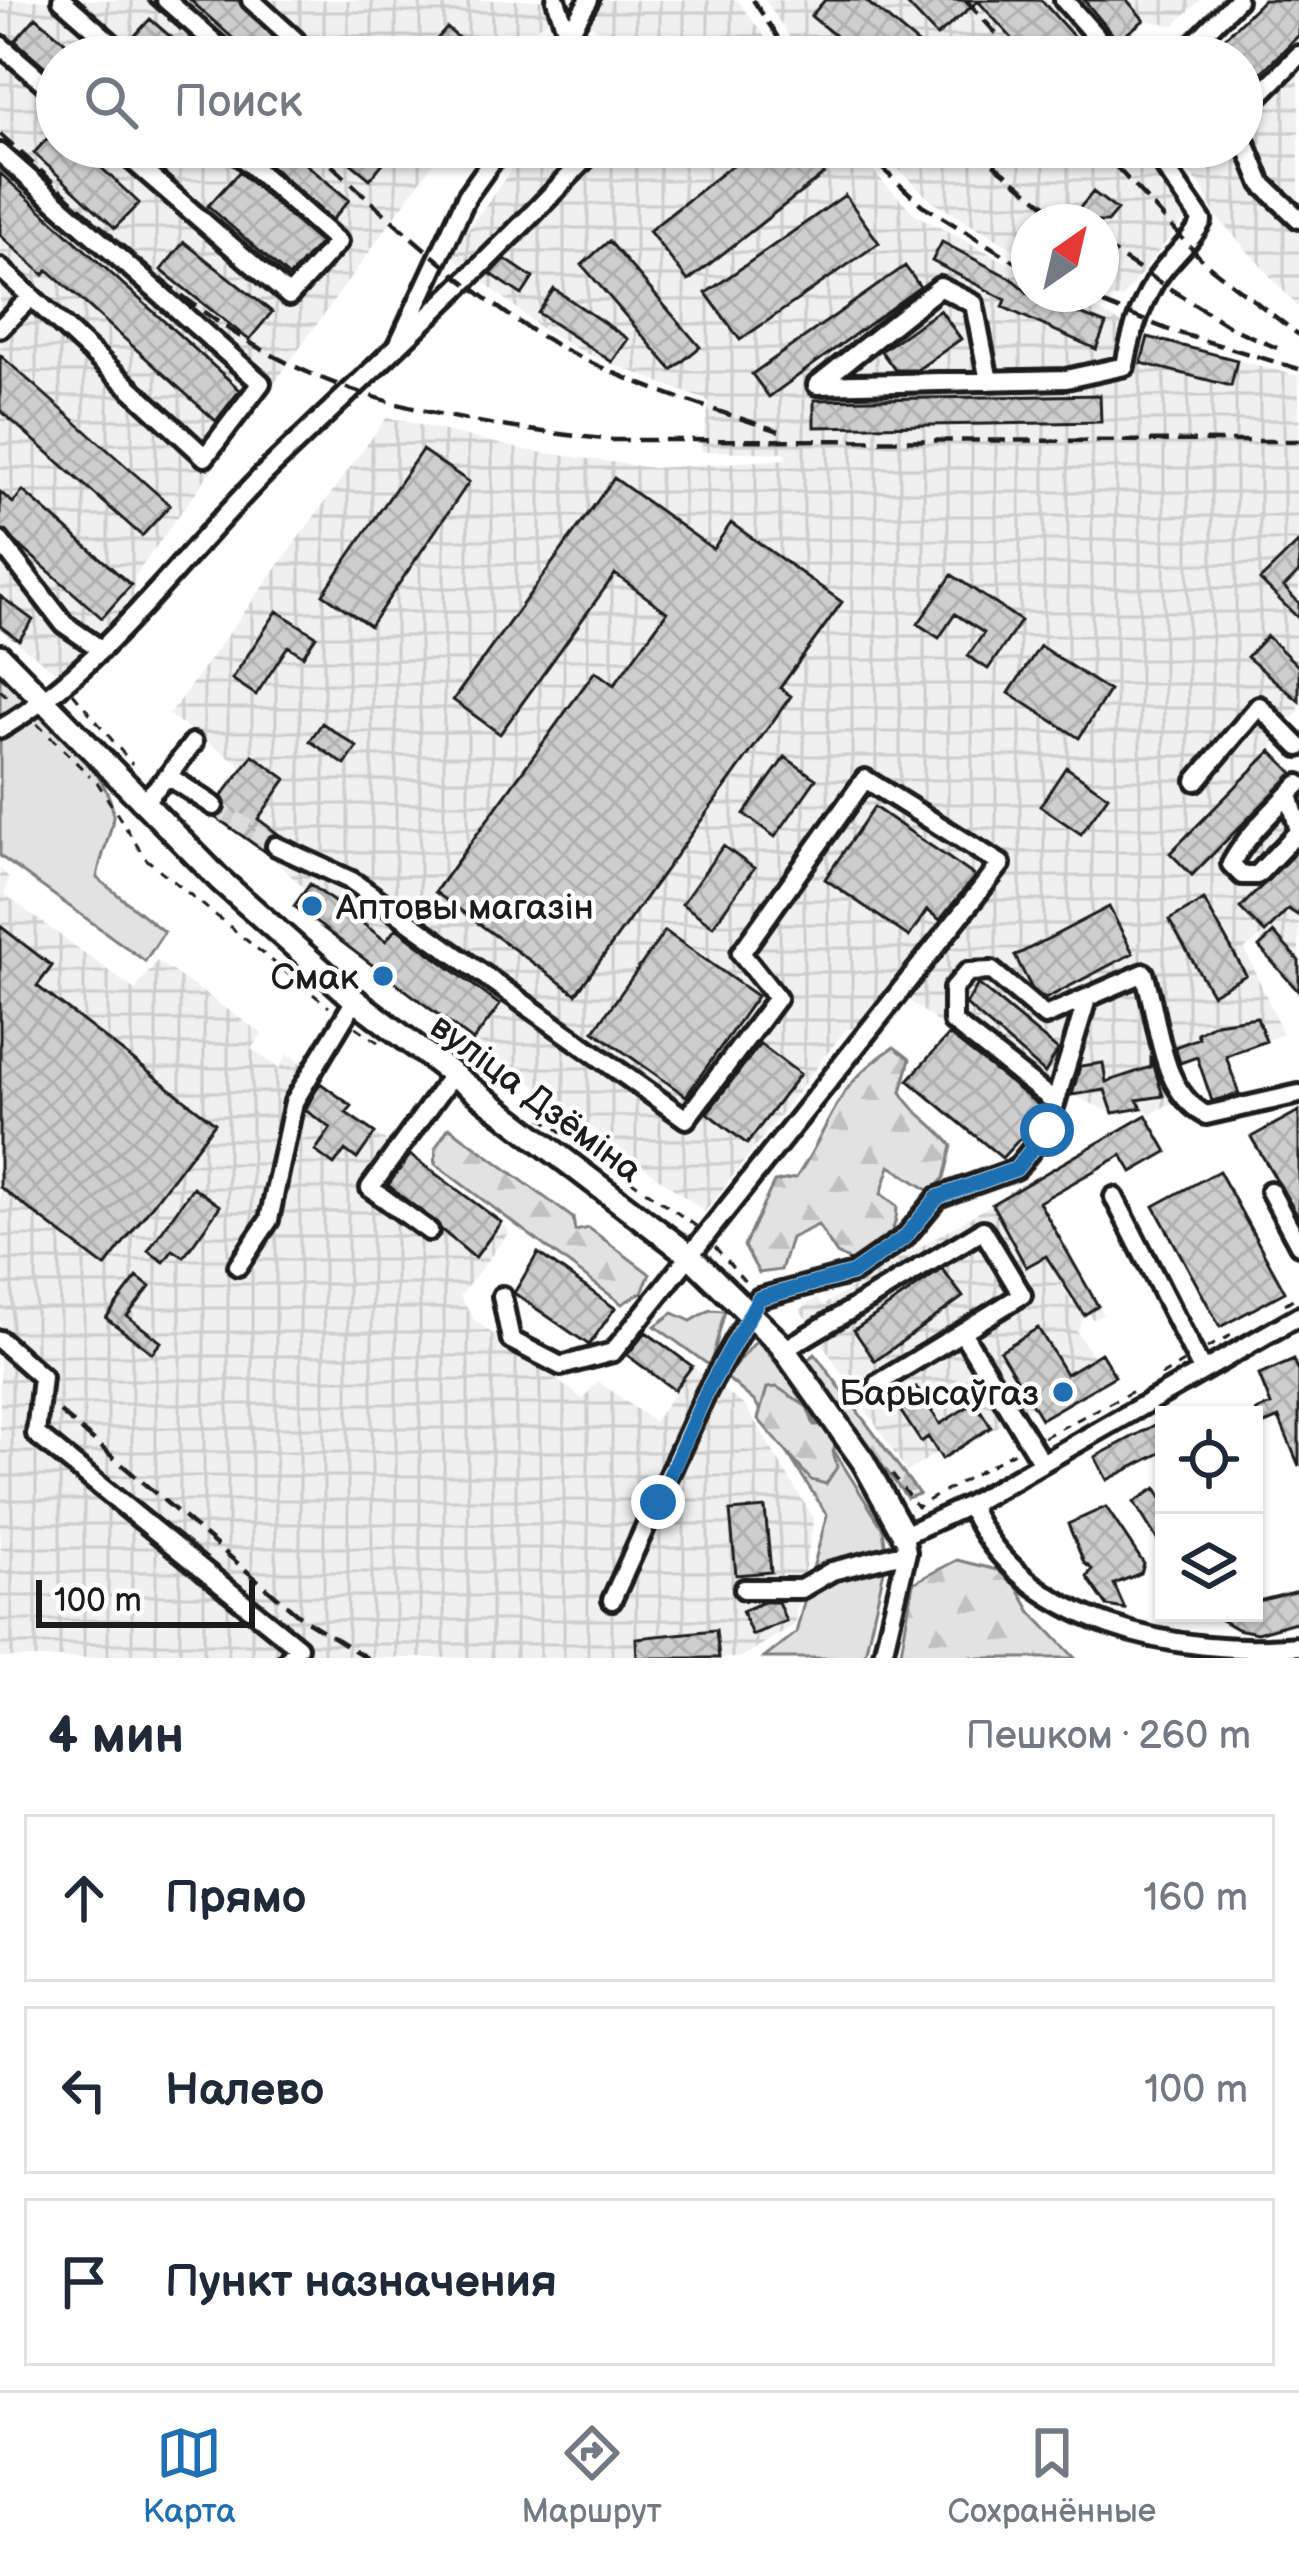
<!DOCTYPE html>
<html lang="ru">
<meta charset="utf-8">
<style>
:root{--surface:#fff;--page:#f6f6f7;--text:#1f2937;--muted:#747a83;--line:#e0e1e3;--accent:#1f6fb2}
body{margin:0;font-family:"Balsamiq Sans",sans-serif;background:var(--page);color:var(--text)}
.controls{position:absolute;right:36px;bottom:36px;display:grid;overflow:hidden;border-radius:0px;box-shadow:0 3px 9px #0004}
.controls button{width:108px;height:108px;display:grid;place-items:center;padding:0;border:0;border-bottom:3px solid var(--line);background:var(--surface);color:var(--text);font:60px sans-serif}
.compass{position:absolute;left:1011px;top:204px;width:108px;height:108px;border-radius:50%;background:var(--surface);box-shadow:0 3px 9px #0004;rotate:34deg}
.scale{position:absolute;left:36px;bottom:30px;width:219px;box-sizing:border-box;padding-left:12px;border:6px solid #1c1c1c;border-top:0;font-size:33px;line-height:42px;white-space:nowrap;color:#1c1c1c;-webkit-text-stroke:9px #fff;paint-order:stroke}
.stop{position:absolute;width:36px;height:36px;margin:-27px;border:9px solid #1f6fb2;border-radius:50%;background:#fff}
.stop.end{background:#1f6fb2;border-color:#fff;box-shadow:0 3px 12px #0008}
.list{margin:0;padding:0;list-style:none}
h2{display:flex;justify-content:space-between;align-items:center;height:156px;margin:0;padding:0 48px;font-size:51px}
h2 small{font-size:39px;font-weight:400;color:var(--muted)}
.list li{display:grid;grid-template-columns:78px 1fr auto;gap:36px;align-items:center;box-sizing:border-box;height:168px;margin:0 24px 24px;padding:0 24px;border:3px solid var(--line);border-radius:0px}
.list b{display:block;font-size:45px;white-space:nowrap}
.list em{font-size:39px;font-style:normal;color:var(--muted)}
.icon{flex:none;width:66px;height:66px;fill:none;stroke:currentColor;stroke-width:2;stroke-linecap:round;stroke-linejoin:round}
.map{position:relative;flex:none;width:1299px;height:1658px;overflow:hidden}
.search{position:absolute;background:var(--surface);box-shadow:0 3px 9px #0004;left:36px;right:36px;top:36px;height:132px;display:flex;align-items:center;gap:30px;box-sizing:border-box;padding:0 42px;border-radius:66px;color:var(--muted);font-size:45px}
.sheet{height:732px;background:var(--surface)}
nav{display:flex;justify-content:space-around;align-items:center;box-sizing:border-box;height:168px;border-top:3px solid var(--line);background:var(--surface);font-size:33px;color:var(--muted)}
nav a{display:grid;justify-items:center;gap:6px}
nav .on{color:var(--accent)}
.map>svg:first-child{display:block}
</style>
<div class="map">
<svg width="1299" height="1658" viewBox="0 0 1299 1658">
<defs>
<pattern id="industrial-grid" width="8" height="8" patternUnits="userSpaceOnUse" patternTransform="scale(3)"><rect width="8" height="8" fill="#f0f0f0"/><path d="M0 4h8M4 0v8" fill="none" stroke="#cdcdcd"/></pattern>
<pattern id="forest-firs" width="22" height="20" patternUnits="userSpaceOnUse" patternTransform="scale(3)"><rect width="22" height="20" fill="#e2e2e2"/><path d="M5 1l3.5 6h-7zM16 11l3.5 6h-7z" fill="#c1c1c1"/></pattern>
<pattern id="building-cross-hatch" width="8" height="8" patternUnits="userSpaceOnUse" patternTransform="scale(3)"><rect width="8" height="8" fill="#cecece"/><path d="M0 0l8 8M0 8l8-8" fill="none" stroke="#b0b0b0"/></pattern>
</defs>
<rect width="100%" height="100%" fill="#fff"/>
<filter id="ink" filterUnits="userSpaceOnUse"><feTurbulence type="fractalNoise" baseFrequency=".00833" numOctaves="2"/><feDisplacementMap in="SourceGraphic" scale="24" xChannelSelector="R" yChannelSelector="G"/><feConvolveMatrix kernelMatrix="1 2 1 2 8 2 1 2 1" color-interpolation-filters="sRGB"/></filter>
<g filter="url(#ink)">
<path fill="url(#industrial-grid)" d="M0 0H737L780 57H594L607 38 572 7 531 31 512 57H57V147H445L135 576 133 597 63 670H54L0 630Z
M765 0H1200L1175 25 1143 20 1100 57H803Z
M1299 0V308L1215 215 1201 186 1166 147H1242V57Z
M528 147H849L916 215 1029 274V294H1066L1148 337 1299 376V711L1281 729 1271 751 1299 779V992L1259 947 1263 935 1245 949 1283 1034 1238 1052 1228 1047 1170 1067 1162 1077 1175 1101 1151 1114 1142 1108 1113 1113 1072 1095 1055 1102 1002 1158 908 1080 951 1033 910 1001 882 1037 864 1027 846 1029 705 1212 294 906 305 889 269 855 207 814 244 767 169 715 387 417 524 450 653 468 786 459 785 453 700 451 710 402 587 354 544 331 450 254Z
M875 147H1139L1179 203 1184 219 1122 298H1109L1098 294 1101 222H1029V258L932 201Z
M0 868 9 878 4 894 135 990 157 961 263 1034 251 1049 279 1068 288 1054 305 1066 302 1073 307 1079 352 1106 347 1114 501 1222 509 1232 460 1296 475 1321 583 1399 598 1381 654 1422 692 1366 746 1407 814 1519 794 1625 740 1658H0Z
M992 1204 1026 1266 1046 1256 1071 1302 1089 1293 1103 1314 1093 1320 1089 1313 1084 1315 1077 1332 1093 1357 1101 1353 1115 1376 1041 1419 1033 1406 942 1459 938 1452 907 1472 800 1310 817 1298 823 1305Z"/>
<path fill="#e2e2e2" stroke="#7f7f7f" stroke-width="3" d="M0 676C33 705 111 770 113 814 114 829 99 859 97 878L164 932 145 961 0 856Z
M710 1310 725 1311 710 1366 655 1326 673 1313 691 1321Z
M757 1340 787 1376 883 1529 887 1557 864 1658H764L796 1633 827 1515 755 1402 726 1377Z"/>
<path fill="url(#forest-firs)" stroke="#7f7f7f" stroke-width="3" d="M894 1047 910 1059 901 1092C914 1115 936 1124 952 1146L944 1178 931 1192 890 1166 881 1194 897 1206C897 1237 880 1250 854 1263L837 1254 818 1225 791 1238 781 1270 759 1273 744 1246 774 1182 796 1178C835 1121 830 1089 894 1047Z
M449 1127 573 1218 575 1231 589 1228 650 1274 642 1292 622 1304 435 1164 436 1147Z
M815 1354 919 1494 907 1498 804 1362Z
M777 1387 807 1407 814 1425H826L838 1440 833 1451 837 1467 826 1484 811 1480 758 1419 767 1388Z
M957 1560 1009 1573 1031 1612 1075 1658H900L913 1583Z"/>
<path fill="url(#building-cross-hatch)" stroke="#1c1c1c" stroke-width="3" d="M190 0H239L278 42 265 57H254Z
M825 0H865L927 51 921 57H861L811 16Z
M903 0H1041L1092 57H1029L978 1 937 36Z
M1084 0H1127L1144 20 1118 41Z
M1263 0H1299V35L1242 91V57H1205Z
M36 17 83 57H57V77L15 41Z
M150 19 194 57H140L129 42Z
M447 28 480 57H421Z
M57 128V147H79L139 203 115 228 34 153Z
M260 147H285L349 200 332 220 255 152Z
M331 147H396L370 179Z
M755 147H802L824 174 688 281 649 231Z
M239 172 320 243 289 277 208 206Z
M0 173 240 390 216 421 48 270 44 275 0 235Z
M1093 192 1117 210 1107 222H1083L1074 215Z
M845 195 879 243 740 340 706 293Z
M609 241 700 347 672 370 582 265Z
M184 242 272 312 249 340 161 270Z
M942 242 1012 279 1029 294 1106 324 1096 349 1003 307 1006 300 932 261Z
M505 259 533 278 522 295 491 274Z
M905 266 920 287 769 397 752 374Z
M554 289 628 339 612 362 538 313Z
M940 310 961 339 917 370H895L881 351Z
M1148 337 1237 360 1231 386 1141 363Z
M0 355 170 505 142 536 0 410Z
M1100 395 1101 422 814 427V400Z
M422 450 469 482 370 626 323 594Z
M614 478 713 549 731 523 842 602 780 688 791 696 576 994 435 892 595 671 614 685 667 612 615 574 500 734 453 700Z
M23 491 131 585 102 618 0 528V492L13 503Z
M1299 542V572L1284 587 1299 603V619L1260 580Z
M952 575 1021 621 988 669 968 656 984 633 955 614 939 638 918 624Z
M0 596 33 620 19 640 0 626Z
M277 611 316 636 303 656 288 646 256 695 232 679Z
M1267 636 1299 667V701L1247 657Z
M1040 646 1109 691 1079 738 1009 693Z
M322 723 357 747 345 765 310 741Z
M1271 751 1293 773 1192 875 1170 853Z
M253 755 286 779 258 819 278 834 265 840V852L217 818 226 808 222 796Z
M785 757 816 779 775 837 744 814Z
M1066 767 1108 796 1081 834 1040 806Z
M874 807 975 876 940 920 927 910 909 937 825 879Z
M723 846 754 868 713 926 682 904Z
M1299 849V916L1288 909 1265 933 1240 908Z
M310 884 386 941 396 928 500 1005 473 1041 294 906Z
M1204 900 1246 975 1212 994 1169 920Z
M1109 907 1133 953 1045 999 1032 989 1015 956Z
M0 926 52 966 37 986 215 1123 105 1267 0 1187Z
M665 931 757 996 686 1096 594 1031Z
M1274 933 1299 961V992L1259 947Z
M978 984 1058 1050 1045 1073 966 1005Z
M1257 1017 1266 1041 1226 1056 1239 1094 1212 1101 1197 1057 1180 1063 1175 1047 1199 1038 1197 1033 1216 1023Z
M949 1035 1041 1107 1036 1121 1002 1158 908 1080Z
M760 1044 800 1074 747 1144 707 1113Z
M1151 1056 1163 1096 1137 1100 1142 1108 1113 1113 1105 1090 1072 1095 1080 1066 1103 1063 1106 1082 1151 1067Z
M320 1083 352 1106 346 1113 375 1133 357 1159 345 1150 334 1165 315 1151 331 1128 305 1110Z
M1299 1111V1218L1251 1137Z
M1146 1115 1167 1152 1132 1172 1122 1155 1039 1202 1098 1306 1084 1315 1046 1256 1026 1267 992 1204Z
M410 1155 501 1222 475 1258 388 1185Z
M1219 1171 1285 1292 1220 1327 1154 1206Z
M193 1187 220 1206 184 1257 173 1250 164 1262 148 1251Z
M538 1253 615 1308 589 1345 514 1293Z
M942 1269 963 1297 875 1361 854 1330Z
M137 1277 150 1287 127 1316 161 1342 152 1353 106 1318Z
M1038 1328 1066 1374 1101 1353 1115 1376 1041 1419 1000 1351Z
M646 1332 692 1366 674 1390 627 1355Z
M1294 1360 1299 1372V1466L1279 1418 1262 1425 1256 1411 1271 1405 1259 1375Z
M916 1387 940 1424 975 1402 991 1427 942 1459 928 1437 921 1442 894 1401Z
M1164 1420V1451L1107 1480 1095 1457Z
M1156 1488 1164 1502V1551L1134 1502Z
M1106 1507 1144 1564 1141 1573 1114 1584 1125 1609 1107 1606 1087 1577 1092 1569 1084 1563 1068 1524Z
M765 1508 771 1572 736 1575 730 1511Z
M1299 1591V1621L1257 1633 1237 1629 1209 1613H1254V1602Z
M764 1602H778L786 1621 752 1635 742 1611Z
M716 1630 719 1658H637L636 1638Z"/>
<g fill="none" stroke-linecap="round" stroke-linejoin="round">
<path stroke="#ddd" stroke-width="16" stroke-dasharray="16 8" stroke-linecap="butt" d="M214 806 276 846"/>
<g stroke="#1c1c1c" stroke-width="26">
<path id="minor" d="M62 0 127 57
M166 0 231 57
M251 0 295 40 283 57
M556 0 568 35 564 57
M1064 0 1114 57
M568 35 589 0
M0 45 57 94
M1299 55 1257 97 1242 135 1262 184 1299 219
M1181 57 1237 0
M117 147 289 296 338 242 230 147
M0 153 261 383 205 457 0 268
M0 328 31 297
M399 343 467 196 502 147
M989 381 974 304 940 287 817 385 1066 379 1125 366C1130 337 1139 309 1154 283 1167 260 1189 246 1202 221L1151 147
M0 541 64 624 99 648
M0 729C108 666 184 551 274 464 379 363 486 265 586 158
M168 776 193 743
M1196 781 1259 706 1299 747
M1289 794 1299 831 1257 875H1242L1231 864C1248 833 1275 809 1299 784
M144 801 168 776 214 806
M276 846 352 881 686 1119 777 998 741 953 865 779 1001 864 613 1352 561 1366 511 1340 502 1296
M1055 1102 953 1022V989L968 972 992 971 1045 1016 1144 973C1160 1020 1158 1090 1206 1115L1299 1094
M1270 1191 1299 1245
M1114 1197 1202 1370
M429 1231 370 1188 453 1074
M238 1266 269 1220 294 1102 355 1000
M962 1332 1042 1463
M0 1340 42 1377 36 1434 298 1647 289 1658
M784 1350 983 1230 1022 1295 879 1383
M969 1505C1020 1624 1180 1658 1299 1646
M744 1589H801L832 1571 907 1552
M612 1600 707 1391 759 1298 853 1273 905 1237 938 1197 1016 1169 1047 1130 1087 999
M882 1658 907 1552 904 1535 969 1505 1299 1316"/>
</g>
<g stroke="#1c1c1c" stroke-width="30">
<path id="major" d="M0 656 220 880 355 1000 688 1254 780 1344 863 1461 904 1535"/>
</g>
<path stroke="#1c1c1c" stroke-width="3" stroke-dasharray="9 9" stroke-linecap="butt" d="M0 690 12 701
M73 693 132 764
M37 724 90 776
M97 782 145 858 329 1007
M356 1027 378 1042
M542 1118 696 1226
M715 1247 748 1285
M1285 1304 1299 1295
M1207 1348 1235 1333
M1161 1376 1183 1362
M1044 1437 1137 1389
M892 1474 917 1507 1014 1452"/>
<use href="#minor" stroke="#fff" stroke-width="16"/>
<use href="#major" stroke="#fff" stroke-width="21"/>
<path stroke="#1c1c1c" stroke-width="4.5" stroke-dasharray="18 9" stroke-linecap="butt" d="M148 0 213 57
M753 0 791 57
M966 0 1017 57
M0 134C80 205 161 290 254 345 364 409 488 427 613 440L1299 441
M312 147C378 208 464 289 539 335 614 380 697 404 779 431
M859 147 922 205 1029 270
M972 147 1067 222
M1098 147 1205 263 1299 335
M1101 245 1232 328 1277 348
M1078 294 1169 330 1299 369
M60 1412 302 1618 367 1658"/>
</g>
</g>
<g fill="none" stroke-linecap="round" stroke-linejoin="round" filter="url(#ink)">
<path stroke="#1f6fb2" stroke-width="15" d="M658 1502 707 1391 759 1298 853 1273 905 1237 938 1197 1016 1169 1047 1130"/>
</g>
<g fill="#1f6fb2" stroke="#fff" stroke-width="4.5">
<circle cx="312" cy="906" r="12"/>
<circle cx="383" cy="976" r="12"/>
<circle cx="1063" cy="1392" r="12"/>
</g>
<g text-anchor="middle" stroke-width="9" stroke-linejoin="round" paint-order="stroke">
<g font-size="36" fill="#1c1c1c" stroke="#fff" text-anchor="end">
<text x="336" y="919" text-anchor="start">Аптовы магазін</text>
<text x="359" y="989">Смак</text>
<text x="1039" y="1405">Барысаўгаз</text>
</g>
<g font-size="36" fill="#1c1c1c" stroke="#fff">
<text transform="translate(537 1097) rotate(37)" y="13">вуліца Дзёміна</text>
</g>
</g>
</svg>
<div class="controls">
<button><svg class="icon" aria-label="locate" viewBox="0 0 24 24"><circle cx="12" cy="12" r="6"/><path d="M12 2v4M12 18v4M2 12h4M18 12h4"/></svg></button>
<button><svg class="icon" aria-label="layers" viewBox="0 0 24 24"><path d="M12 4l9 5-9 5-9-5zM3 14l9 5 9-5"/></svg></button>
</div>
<svg class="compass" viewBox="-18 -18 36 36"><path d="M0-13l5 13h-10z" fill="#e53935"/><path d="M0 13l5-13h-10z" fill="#747a83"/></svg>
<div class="scale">100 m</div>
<div class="stop" style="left:1047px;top:1130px"></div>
<div class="stop end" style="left:658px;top:1502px"></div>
<div class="search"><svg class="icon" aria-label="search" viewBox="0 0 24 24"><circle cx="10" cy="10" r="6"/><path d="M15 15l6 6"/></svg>Поиск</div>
</div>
<section class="sheet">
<h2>4 мин<small>Пешком · 260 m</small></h2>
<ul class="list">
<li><svg class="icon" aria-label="ahead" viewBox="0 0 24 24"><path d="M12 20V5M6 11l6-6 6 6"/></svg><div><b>Прямо</b></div><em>160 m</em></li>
<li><svg class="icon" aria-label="left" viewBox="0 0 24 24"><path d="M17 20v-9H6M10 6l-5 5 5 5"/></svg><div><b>Налево</b></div><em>100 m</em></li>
<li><svg class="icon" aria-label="arrive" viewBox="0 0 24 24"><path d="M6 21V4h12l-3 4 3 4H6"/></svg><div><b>Пункт назначения</b></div></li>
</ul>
</section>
<nav>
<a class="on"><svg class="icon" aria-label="map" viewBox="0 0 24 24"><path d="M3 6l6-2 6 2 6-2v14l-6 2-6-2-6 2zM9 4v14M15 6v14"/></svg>Карта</a>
<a><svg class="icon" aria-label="directions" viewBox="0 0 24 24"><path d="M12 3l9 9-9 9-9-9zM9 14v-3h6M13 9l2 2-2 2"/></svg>Маршрут</a>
<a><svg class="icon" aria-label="saved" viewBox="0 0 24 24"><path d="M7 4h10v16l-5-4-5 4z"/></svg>Сохранённые</a>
</nav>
